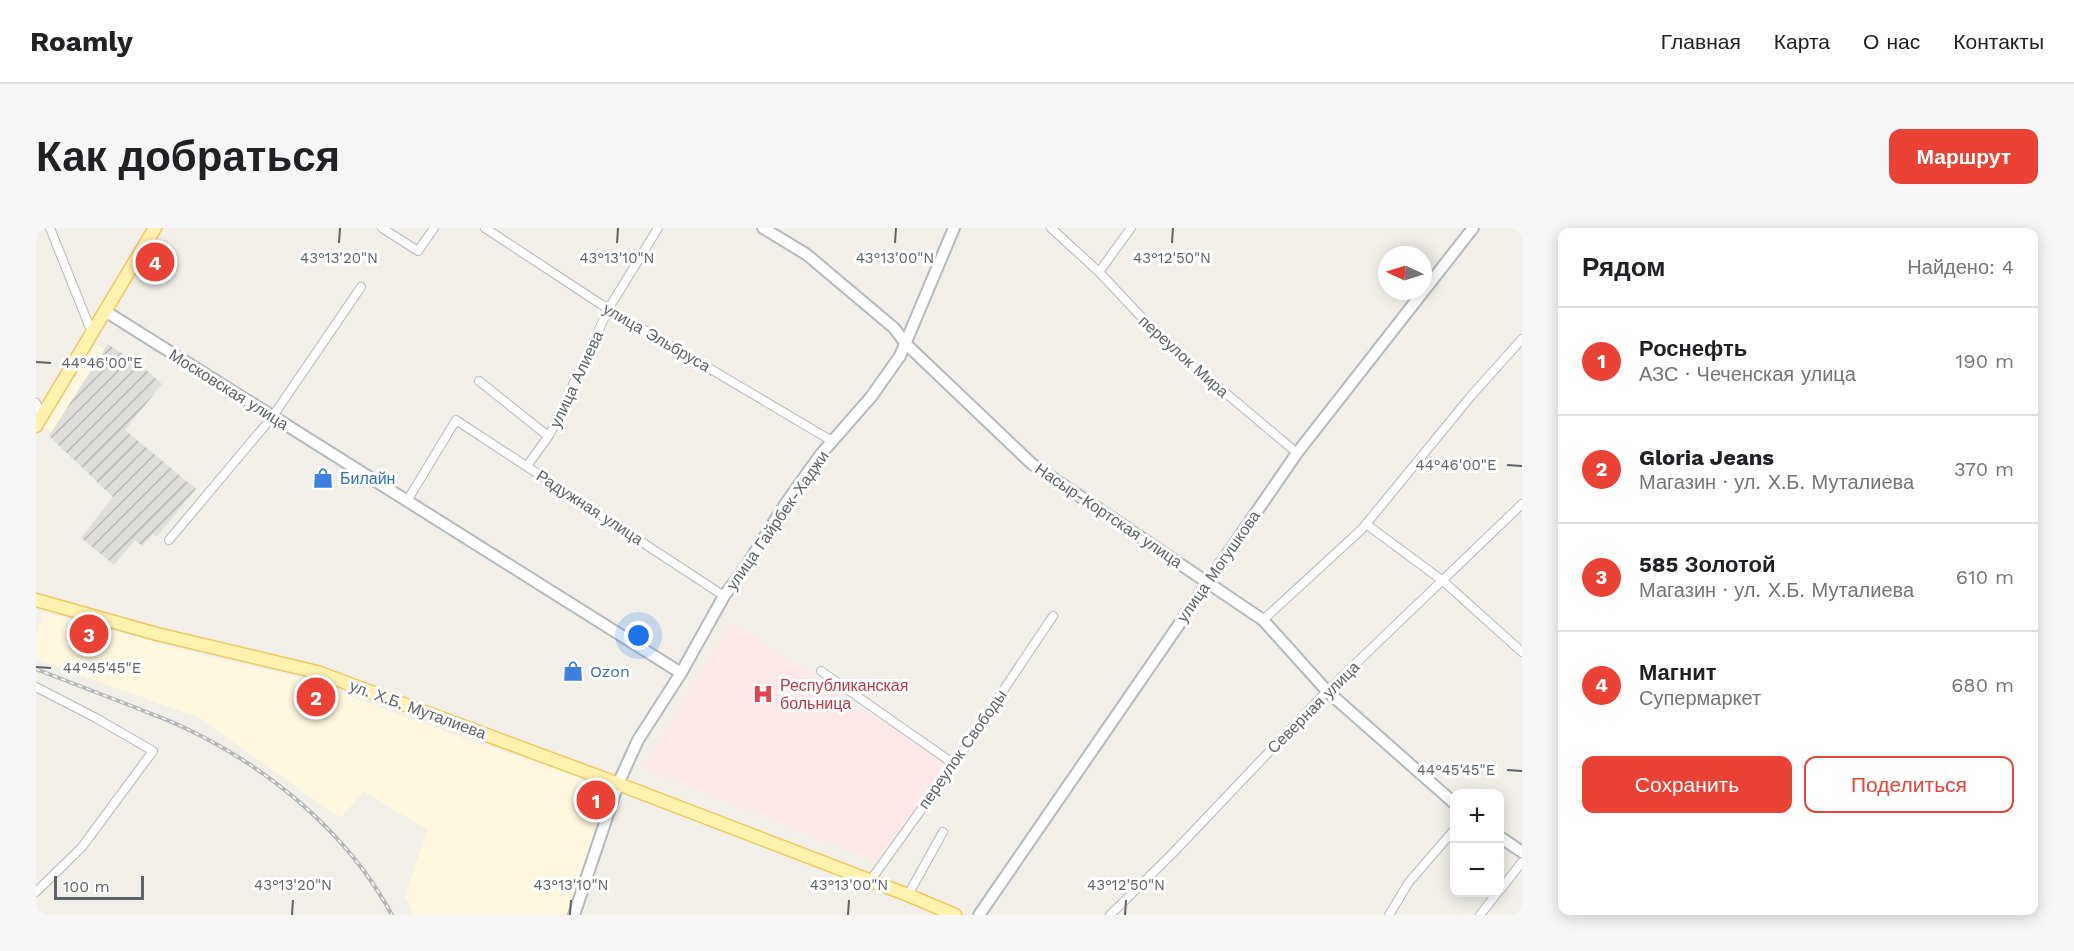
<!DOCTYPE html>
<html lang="ru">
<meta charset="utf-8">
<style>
:root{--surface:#fff;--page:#f6f6f6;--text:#202124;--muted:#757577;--line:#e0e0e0;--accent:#ea4335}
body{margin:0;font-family:"Work Sans",sans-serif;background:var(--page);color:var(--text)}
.controls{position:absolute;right:18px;bottom:18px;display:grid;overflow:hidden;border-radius:12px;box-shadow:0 3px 15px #0003}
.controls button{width:54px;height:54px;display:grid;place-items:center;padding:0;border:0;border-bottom:2px solid var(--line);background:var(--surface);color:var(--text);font:30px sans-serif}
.compass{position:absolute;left:1342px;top:18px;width:54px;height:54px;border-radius:50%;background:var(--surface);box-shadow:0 3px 15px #0003;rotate:274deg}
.scale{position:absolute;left:18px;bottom:15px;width:90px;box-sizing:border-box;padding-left:6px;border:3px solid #5f6368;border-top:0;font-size:16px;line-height:21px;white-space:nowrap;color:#5f6368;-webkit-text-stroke:4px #fff;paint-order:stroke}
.you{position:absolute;left:603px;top:408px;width:21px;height:21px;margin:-15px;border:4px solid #fff;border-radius:50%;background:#1a73e8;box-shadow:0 0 0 9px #1a73e833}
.badge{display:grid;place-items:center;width:39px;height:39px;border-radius:50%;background:var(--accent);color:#fff;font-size:20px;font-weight:700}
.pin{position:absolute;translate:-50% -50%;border:3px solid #fff;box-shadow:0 2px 6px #0006}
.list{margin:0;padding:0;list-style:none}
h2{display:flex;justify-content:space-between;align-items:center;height:78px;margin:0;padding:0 24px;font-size:26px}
h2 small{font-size:20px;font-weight:400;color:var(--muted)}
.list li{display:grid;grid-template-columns:39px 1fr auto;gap:18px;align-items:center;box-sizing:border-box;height:108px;padding:0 24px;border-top:2px solid var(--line)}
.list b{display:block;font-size:22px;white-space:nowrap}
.list p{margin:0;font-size:20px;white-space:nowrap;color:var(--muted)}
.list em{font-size:20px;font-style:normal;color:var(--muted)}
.actions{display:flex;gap:12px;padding:18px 24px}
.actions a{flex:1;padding:14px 0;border:2px solid var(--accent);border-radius:12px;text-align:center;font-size:21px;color:var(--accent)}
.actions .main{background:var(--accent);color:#fff}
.map{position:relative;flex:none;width:1486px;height:687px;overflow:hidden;border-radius:12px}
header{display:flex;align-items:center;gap:36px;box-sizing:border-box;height:84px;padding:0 30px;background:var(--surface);border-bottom:2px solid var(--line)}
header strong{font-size:28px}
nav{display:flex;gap:33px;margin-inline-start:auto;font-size:21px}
.intro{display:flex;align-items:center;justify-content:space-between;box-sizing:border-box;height:144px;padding:0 36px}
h1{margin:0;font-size:42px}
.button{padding:15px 27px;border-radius:12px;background:var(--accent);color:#fff;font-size:21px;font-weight:700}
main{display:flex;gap:36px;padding:0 36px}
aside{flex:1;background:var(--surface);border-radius:12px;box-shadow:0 3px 15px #0003}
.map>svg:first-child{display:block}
</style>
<header>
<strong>Roamly</strong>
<nav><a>Главная</a><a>Карта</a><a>О нас</a><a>Контакты</a></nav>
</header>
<div class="intro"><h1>Как добраться</h1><a class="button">Маршрут</a></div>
<main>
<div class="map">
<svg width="1486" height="687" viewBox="0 0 1486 687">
<defs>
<pattern id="industrial-furrows" width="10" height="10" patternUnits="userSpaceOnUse" patternTransform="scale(1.5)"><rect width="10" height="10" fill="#e0deda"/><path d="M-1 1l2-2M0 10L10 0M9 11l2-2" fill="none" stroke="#b9b8b5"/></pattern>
</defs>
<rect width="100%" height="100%" fill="#f1efe8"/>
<path fill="#fef7e0" d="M60 116 68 121 16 204 7 199Z
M7 384 168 427 262 449 428 510 564 555 570 578 532 687H378L369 668 391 602 328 563 304 590 164 490 0 431V408Z"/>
<path fill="url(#industrial-furrows)" d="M72 116 109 141 126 156 89 202 160 261 121 308 117 306 106 318 99 312 78 337 45 310 77 269 13 208Z"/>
<path fill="#fce8e6" d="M695 394 912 538 839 634 607 540Z"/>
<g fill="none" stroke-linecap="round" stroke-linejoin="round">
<g stroke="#b5b8bc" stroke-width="10">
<path id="street" d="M14 0 56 105
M346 0 382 23 398 0
M449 0 563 75 796 213
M1015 0 1063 44 1128 113 1261 225
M1063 44 1095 0
M443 153 512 208
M0 175 6 188
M491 238 514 206 573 80 622 0
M371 273 420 192 688 368
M1330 296 1407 353 1486 424
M133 312 237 188 325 59
M1227 392 1326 301 1435 168 1486 111
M785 443 918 536
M0 459 60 490 117 523 46 619 0 664
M834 653 918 536 1017 388
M1464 662 1486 634
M872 667 907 604
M1074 687 1135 627 1291 463 1486 276
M1353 687 1373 654 1418 602
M1444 687 1462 664"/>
</g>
<g stroke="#b6babf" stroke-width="14">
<path id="secondary" d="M727 0 770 26 858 100 870 116 996 236 1227 392 1291 463 1418 575
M69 83 645 445
M1464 609 1486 624
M538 687 582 556 602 512 645 445 688 368 707 343 750 275 785 226 835 169 864 128 918 0
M943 687 1261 225 1437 0"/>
</g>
<g stroke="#f2c960" stroke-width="15">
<path id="primary" d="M0 198 119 0
M0 372 121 406 281 444 572 552 872 667 919 687"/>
</g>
<use href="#street" stroke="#fff" stroke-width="8"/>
<use href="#secondary" stroke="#fff" stroke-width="10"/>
<use href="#primary" stroke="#fff2af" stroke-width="12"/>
<g stroke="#b6b7b8" stroke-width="4">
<path id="rail" d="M0 441C33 454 65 466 98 479 115 486 133 492 149 500 233 540 311 604 356 687"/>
</g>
<use href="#rail" stroke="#fff" stroke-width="1.5" stroke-dasharray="4.5" stroke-linecap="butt"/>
</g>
<path fill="none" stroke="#5f6368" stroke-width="2" d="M303 15 304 0M581 15 582 0M859 15 860 0M1136 15 1137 0M0 134 15 135M1471 237 1486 238M0 439 15 440M1471 542 1486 543M256 687 257 672M534 687 535 672M812 687 813 672M1089 687 1090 672"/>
<defs>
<g id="shop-bare" transform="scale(1.62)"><path d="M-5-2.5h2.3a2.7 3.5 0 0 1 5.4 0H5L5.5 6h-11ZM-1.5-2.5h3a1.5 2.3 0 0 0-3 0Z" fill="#3f7fe0" stroke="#fff" stroke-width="2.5" paint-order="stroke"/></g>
<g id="hospital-bare" transform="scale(1.62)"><path d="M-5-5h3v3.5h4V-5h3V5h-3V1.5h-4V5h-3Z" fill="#e0444e" stroke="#fff" stroke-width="2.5" paint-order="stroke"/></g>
</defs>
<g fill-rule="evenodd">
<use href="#shop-bare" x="287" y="250"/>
<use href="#shop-bare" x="537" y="443"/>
<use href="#hospital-bare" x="727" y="466"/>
</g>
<g text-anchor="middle" stroke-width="6" stroke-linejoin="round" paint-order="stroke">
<g font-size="16" fill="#5f6368" stroke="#fff">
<text transform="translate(621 109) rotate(30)" y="6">улица Эльбруса</text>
<text transform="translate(1148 128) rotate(42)" y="6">переулок Мира</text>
<text transform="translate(540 151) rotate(-65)" y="6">улица Алиева</text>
<text transform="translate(193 161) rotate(32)" y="6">Московская улица</text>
<text transform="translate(554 279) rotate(33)" y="6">Радужная улица</text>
<text transform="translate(1073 287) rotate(34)" y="6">Насыр-Кортская улица</text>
<text transform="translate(741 292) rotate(-55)" y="6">улица Гайрбек-Хаджи</text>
<text transform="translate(1182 338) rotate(-55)" y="6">улица Могушкова</text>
<text transform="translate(1277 479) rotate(-45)" y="6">Северная улица</text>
<text transform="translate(382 481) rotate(20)" y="6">ул. Х.Б. Муталиева</text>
<text transform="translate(926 521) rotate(-55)" y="6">переулок Свободы</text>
</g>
<g font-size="16" fill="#366cbe" stroke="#fff" text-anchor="start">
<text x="304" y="256">Билайн</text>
<text x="554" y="449">Ozon</text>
</g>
<g font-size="16" fill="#be3a42" stroke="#fff" text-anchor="start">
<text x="744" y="463">Республиканская<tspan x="744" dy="18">больница</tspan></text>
</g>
</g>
<g font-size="15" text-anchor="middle" fill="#5f6368" stroke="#fff" stroke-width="6" stroke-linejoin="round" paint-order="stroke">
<text x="303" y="35">43°13'20"N</text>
<text x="581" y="35">43°13'10"N</text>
<text x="859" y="35">43°13'00"N</text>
<text x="1136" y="35">43°12'50"N</text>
<text x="66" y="140">44°46'00"E</text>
<text x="1420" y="242">44°46'00"E</text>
<text x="66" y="445">44°45'45"E</text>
<text x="1420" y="547">44°45'45"E</text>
<text x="257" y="662">43°13'20"N</text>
<text x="535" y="662">43°13'10"N</text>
<text x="813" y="662">43°13'00"N</text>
<text x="1090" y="662">43°12'50"N</text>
</g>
</svg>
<div class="controls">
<button>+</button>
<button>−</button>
</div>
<svg class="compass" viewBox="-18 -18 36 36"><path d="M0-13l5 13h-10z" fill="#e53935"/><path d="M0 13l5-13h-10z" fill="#757577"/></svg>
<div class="scale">100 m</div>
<div class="you"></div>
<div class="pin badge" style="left:560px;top:572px">1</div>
<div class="pin badge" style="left:280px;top:469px">2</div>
<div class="pin badge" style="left:53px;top:406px">3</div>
<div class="pin badge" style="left:119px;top:34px">4</div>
</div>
<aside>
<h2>Рядом<small>Найдено: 4</small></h2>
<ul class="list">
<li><span class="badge">1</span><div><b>Роснефть</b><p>АЗС · Чеченская улица</p></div><em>190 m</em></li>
<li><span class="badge">2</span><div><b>Gloria Jeans</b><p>Магазин · ул. Х.Б. Муталиева</p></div><em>370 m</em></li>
<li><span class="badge">3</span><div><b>585 Золотой</b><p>Магазин · ул. Х.Б. Муталиева</p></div><em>610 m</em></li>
<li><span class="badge">4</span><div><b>Магнит</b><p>Супермаркет</p></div><em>680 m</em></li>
</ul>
<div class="actions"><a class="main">Сохранить</a><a>Поделиться</a></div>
</aside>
</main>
